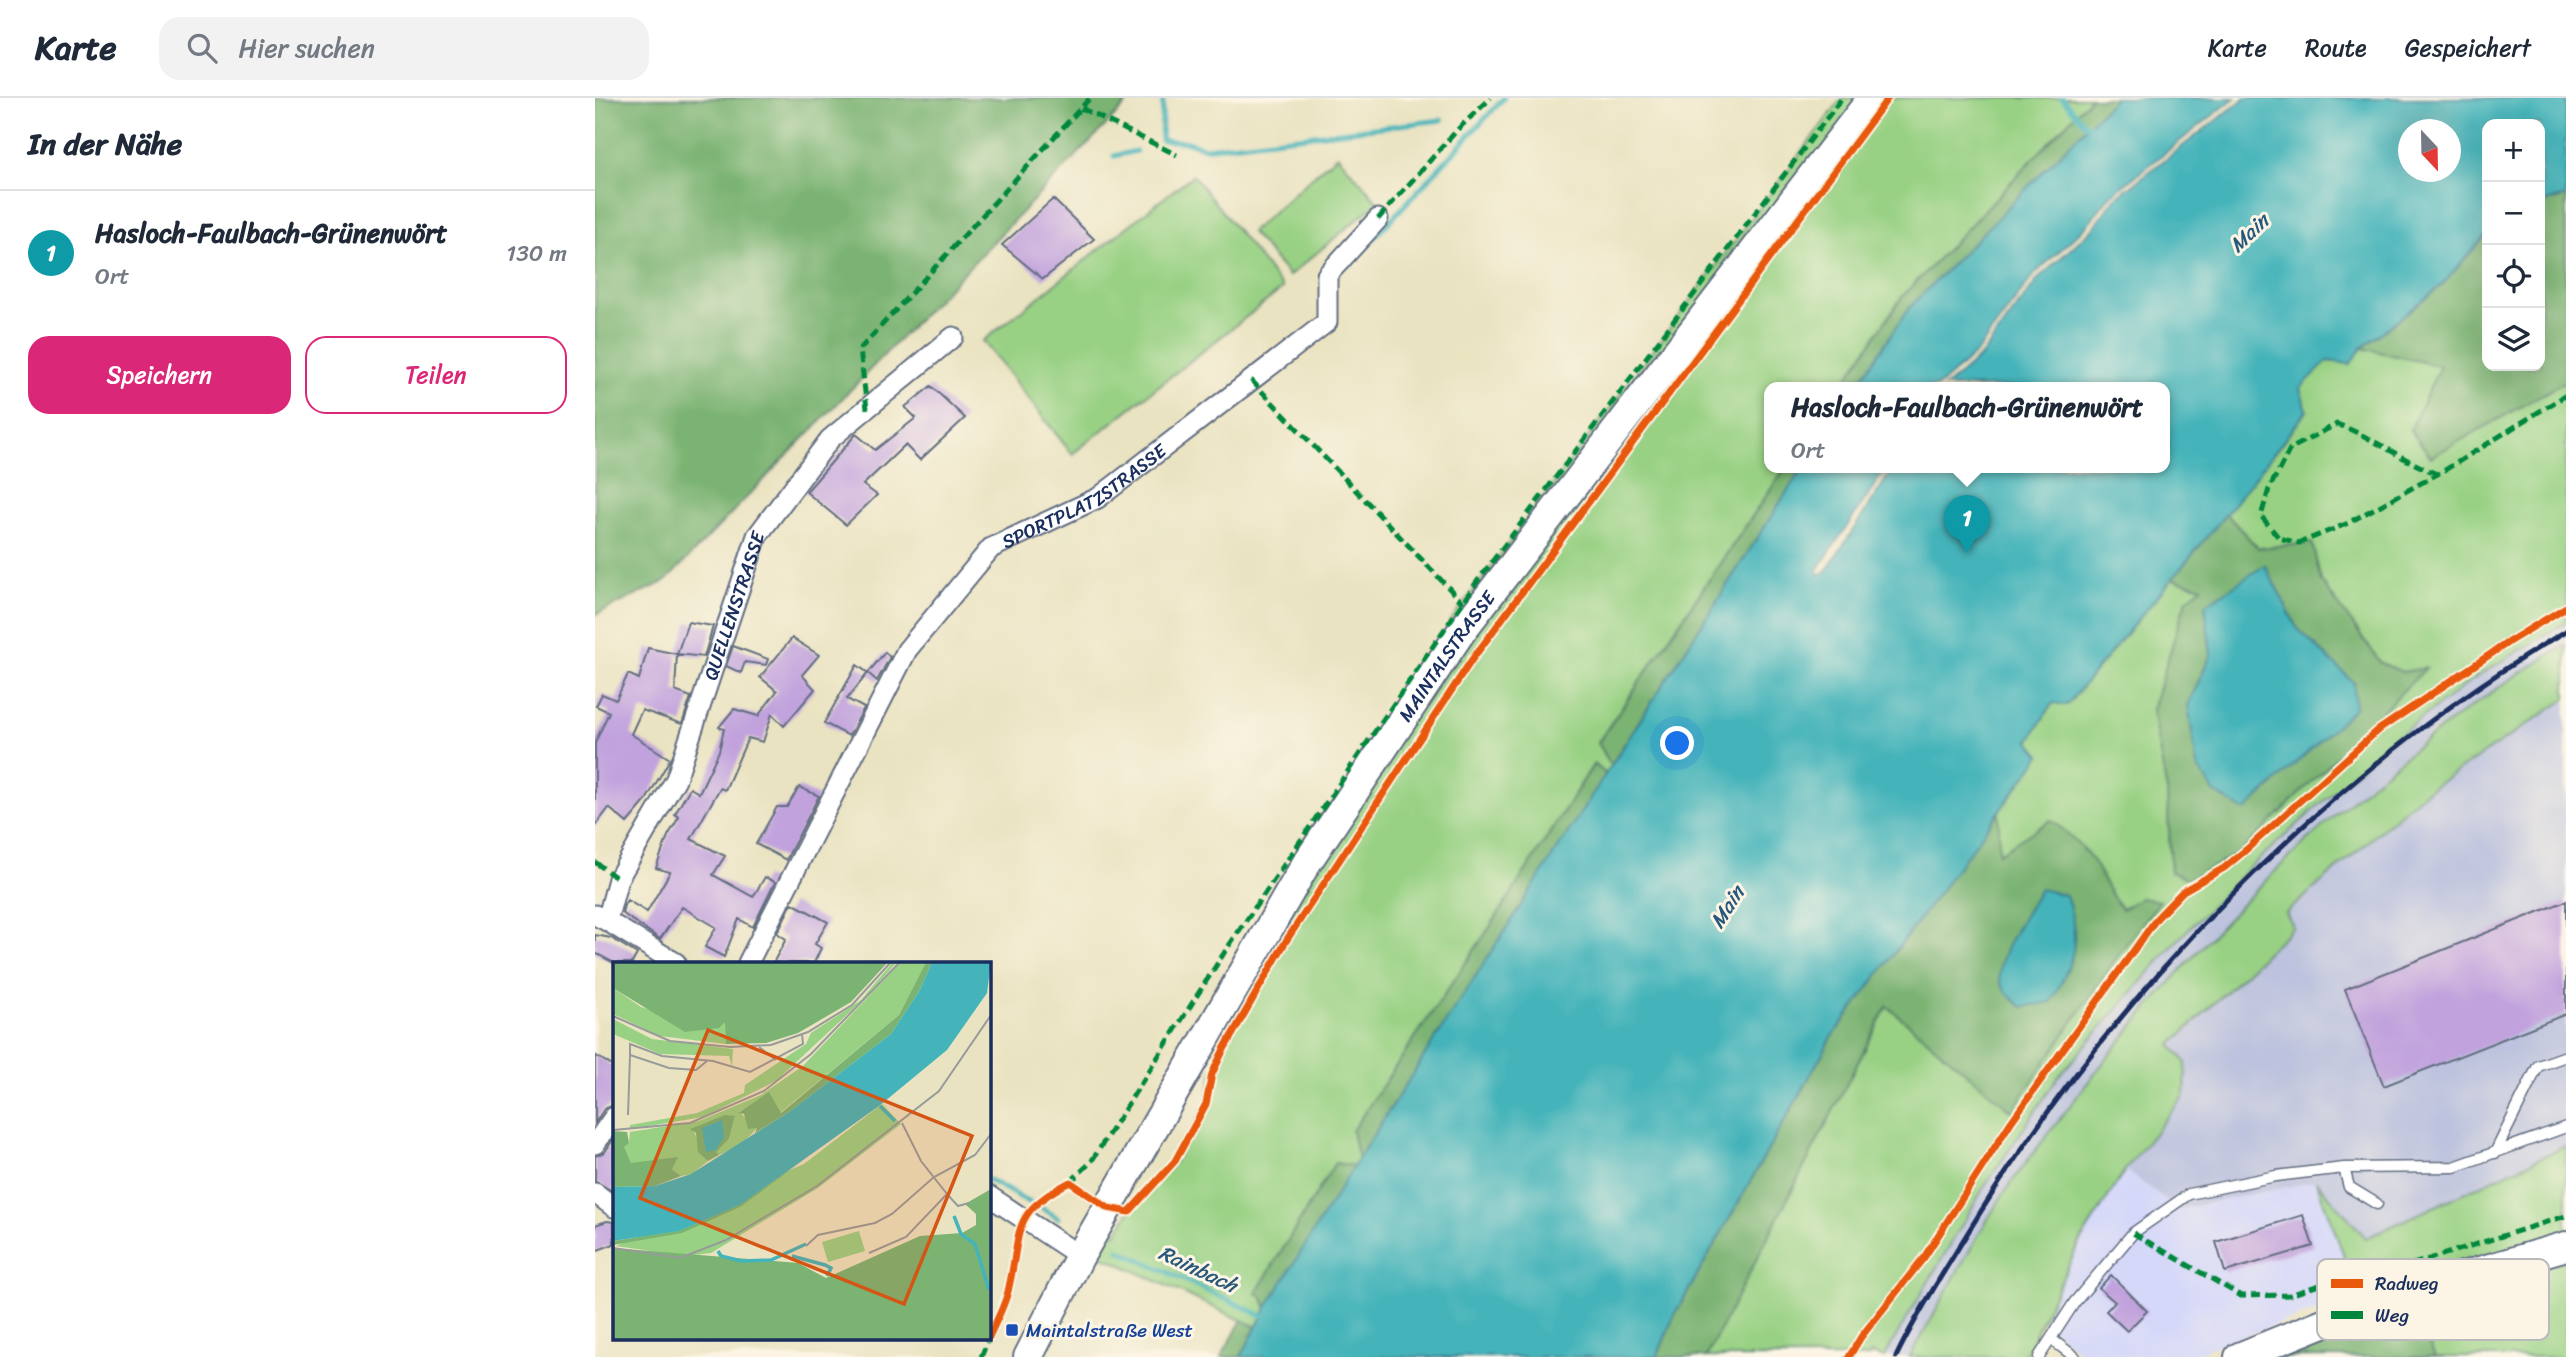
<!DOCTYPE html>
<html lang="de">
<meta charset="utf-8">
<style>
:root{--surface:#fff;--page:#f2f2f3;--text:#1f2937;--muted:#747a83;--line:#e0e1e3;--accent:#db2777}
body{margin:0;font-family:Sriracha,sans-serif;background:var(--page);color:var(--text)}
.controls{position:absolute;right:21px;top:21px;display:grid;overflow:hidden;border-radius:14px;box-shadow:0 7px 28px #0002}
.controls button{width:63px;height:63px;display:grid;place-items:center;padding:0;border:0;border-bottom:2px solid var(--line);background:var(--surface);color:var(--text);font:35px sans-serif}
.compass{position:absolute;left:1803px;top:21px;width:63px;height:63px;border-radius:50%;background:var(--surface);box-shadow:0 7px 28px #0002;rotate:158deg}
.you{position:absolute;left:1083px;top:646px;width:24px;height:24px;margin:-18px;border:5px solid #fff;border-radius:50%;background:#1a73e8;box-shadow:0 0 0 10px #1a73e833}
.badge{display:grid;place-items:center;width:46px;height:46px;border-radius:50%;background:var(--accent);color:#fff;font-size:23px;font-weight:700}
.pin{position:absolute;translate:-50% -58px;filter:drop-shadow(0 2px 4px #0008)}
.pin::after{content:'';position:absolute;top:37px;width:24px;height:21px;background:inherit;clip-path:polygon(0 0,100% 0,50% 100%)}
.popup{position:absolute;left:1169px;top:284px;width:406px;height:91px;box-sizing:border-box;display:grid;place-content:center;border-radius:14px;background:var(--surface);filter:drop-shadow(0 2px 5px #0005);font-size:23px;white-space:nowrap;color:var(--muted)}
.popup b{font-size:26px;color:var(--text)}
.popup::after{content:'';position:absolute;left:50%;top:100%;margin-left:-14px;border:14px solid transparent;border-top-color:var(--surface)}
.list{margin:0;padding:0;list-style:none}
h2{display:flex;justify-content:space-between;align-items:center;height:91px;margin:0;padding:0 28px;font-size:30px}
h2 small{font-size:23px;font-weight:400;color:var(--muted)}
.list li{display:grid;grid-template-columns:46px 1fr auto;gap:21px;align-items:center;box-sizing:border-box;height:126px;padding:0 28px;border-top:2px solid var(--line)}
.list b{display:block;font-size:26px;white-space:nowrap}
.list p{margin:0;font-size:23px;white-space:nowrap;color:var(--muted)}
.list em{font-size:23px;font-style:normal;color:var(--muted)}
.actions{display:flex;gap:14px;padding:21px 28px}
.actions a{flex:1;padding:16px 0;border:2px solid var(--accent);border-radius:21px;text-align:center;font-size:24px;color:var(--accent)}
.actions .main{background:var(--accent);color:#fff}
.icon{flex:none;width:38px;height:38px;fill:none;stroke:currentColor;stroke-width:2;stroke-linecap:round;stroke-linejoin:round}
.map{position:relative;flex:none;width:1971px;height:1259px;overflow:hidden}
header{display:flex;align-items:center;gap:42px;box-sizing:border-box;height:98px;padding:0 35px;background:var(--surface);border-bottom:2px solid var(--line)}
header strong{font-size:33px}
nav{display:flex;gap:38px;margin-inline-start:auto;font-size:24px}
.search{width:490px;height:63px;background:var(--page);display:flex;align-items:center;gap:18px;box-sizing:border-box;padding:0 24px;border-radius:21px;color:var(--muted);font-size:26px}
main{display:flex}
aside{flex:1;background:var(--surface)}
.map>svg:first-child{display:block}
</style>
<header>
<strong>Karte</strong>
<div class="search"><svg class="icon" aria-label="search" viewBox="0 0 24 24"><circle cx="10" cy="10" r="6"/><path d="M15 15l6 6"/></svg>Hier suchen</div>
<nav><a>Karte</a><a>Route</a><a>Gespeichert</a></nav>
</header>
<main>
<aside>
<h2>In der Nähe<small></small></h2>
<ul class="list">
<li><span class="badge" style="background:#0f9aa8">1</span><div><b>Hasloch-Faulbach-Grünenwört</b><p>Ort</p></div><em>130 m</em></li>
</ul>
<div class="actions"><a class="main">Speichern</a><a>Teilen</a></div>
</aside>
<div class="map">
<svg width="1971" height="1259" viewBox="0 0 1971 1259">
<rect width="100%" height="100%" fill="#fcf5e5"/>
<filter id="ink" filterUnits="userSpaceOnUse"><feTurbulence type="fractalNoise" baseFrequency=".0143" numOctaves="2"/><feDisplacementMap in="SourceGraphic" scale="14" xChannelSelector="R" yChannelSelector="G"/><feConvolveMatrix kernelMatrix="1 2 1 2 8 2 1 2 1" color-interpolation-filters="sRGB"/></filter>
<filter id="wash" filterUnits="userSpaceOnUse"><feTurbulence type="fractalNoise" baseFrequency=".00686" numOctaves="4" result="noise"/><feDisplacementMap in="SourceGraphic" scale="28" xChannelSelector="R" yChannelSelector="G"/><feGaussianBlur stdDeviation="1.57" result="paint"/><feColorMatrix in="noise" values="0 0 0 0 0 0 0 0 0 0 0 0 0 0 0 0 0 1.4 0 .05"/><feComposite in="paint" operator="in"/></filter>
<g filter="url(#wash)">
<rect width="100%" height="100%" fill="#eae3c1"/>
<path fill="#d5d8f9" d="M1530 1072 1584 1111 1721 1083 1764 1198 1590 1259 1490 1258 1448 1224 1485 1144Z"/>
<path fill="#bdc3de" d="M1971 524V547L1839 633 1779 682 1685 769 1597 858 1404 1103 1315 1259H1289L1391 1086 1464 978 1579 846 1653 771 1793 645 1883 578Z
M1971 601V1048L1770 1141 1721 1083 1584 1111 1530 1072 1590 997 1576 947 1697 830 1690 816 1829 695Z"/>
<path fill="#99d184" stroke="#5a8071" stroke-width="2" d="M1247 0H1496L1307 199 1246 289H1174V369H1191L1003 644 1016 667 1011 676 998 667 895 829 757 1033 763 1061 759 1068 740 1065 661 1195 667 1198 672 1210 661 1229 490 1150 503 1128 521 1136 534 1114 580 1063 611 1006 617 976 627 953 611 941 866 533 854 525Z
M742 57 783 104 694 178 656 134Z
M598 77 688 190 477 356 388 243Z
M1767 250 1846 268 1815 332 1836 358 1971 283V524L1883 578 1793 645 1653 771 1579 846 1464 978 1391 1086 1289 1259 1276 1256 1274 1259H1111L1292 908 1534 842 1564 804 1545 800 1527 812 1515 798 1498 764 1456 722 1404 756V714L1446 657 1434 644 1458 602 1472 607 1577 481 1608 489 1557 612 1572 693 1576 774 1830 571 1807 574 1786 565 1726 483 1717 445 1663 450 1631 416 1712 313 1704 290 1733 263 1755 266Z
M1971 547V601L1829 695 1691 815 1698 829 1576 947 1591 964 1590 997 1530 1072 1485 1144 1429 1259H1315C1345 1207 1372 1153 1404 1103 1425 1070 1451 1040 1474 1009 1611 828 1775 663 1971 547Z
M1971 1048V1135L1764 1198 1721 1083 1771 1140Z
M1971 1162V1259H1840L1819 1211Z"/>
<path fill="#7ab372" stroke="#4a7168" stroke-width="2" fill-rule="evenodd" d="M0 0H537L71 483 0 517Z
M1496 0H1520L1314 210 1261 289H1246L1307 199Z
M1971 98V283L1836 359 1815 332 1845 268 1767 250 1848 186 1892 136V268H1945V106Z
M1191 369H1208L1016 667 1003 645Z
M1631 416 1663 450 1717 445 1726 483 1786 565 1807 574 1831 570 1646 754 1594 781 1576 774 1572 693 1557 612 1591 502 1607 489 1577 481ZM1670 468 1702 530 1759 585 1593 607 1616 556 1610 508Z
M999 666 1011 676 763 1061 757 1033 895 829Z
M1404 714V755L1456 722C1472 734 1488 748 1499 765 1509 781 1514 797 1527 811L1545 800 1565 803 1534 842 1417 1013 1292 908 1111 1259H1062L1078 1220 1237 939Z
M740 1065 759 1068 672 1210 667 1198 661 1195Z
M1819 1211 1840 1259H1690Z
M647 1222 661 1229 646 1259H626Z"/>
<path fill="#44b4ba" stroke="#30728c" stroke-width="2" fill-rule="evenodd" d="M1520 0H1640L1515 98 1492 127 1439 177 1381 255 1343 289H1261L1314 210Z
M1650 0H1971V98L1945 106V26H1892V136L1848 186 1767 250 1755 266 1733 263 1705 290 1712 312 1631 416 1472 607 1458 605 1434 643 1446 657 1237 939 1078 1220 1062 1259H646L672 1209 763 1061 1208 369H1292L1222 473 1224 476 1230 475 1299 369H1570V289H1350L1386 258 1444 180 1498 130 1520 100ZM1814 32H1856V74H1814Z
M1670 467 1702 530 1759 585 1760 610 1650 713 1619 694 1602 668 1593 607 1616 557 1610 507Z
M1445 791 1471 797C1487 843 1479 862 1456 904L1427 909C1419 902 1408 894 1405 883 1400 858 1433 813 1445 791Z"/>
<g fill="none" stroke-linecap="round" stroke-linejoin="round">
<path stroke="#44b4ba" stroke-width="5" d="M568 0 566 42 593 44 610 50 847 22
M1467 0 1491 27 1497 28
M519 58 541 53
M754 167 909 0
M394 1082 434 1104
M447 1110 463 1120
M524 1152 668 1218"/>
</g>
<g id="blocks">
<path fill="#c1a2dd" d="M458 101 499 141 448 181 407 147Z
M336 288 370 320 325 362 310 347 268 387 282 397 251 427 211 394 261 336 280 352 321 320 310 309Z
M93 524 118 528 109 559 82 556Z
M197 540 224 557 207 577 220 591 189 628 177 616 168 644 153 640 130 692 125 690 96 741 130 758 118 777 158 799 170 779 180 784 158 829 144 821 129 859 110 849 121 829 87 809 65 841 27 815 29 807 32 802 52 814 75 774 61 770 73 738 84 719 80 716 95 690 104 695 124 653 129 631 124 629 139 611 163 618 182 593 165 579Z
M138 548 173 561 171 567 150 564 146 575 131 568Z
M53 550 82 556 80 593 96 599 87 626 47 612 36 636 75 661 50 704 32 725 14 710 0 728V645L14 614 1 608 7 596 21 602 33 576 44 581Z
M290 554 295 559 282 583 273 575Z
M262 567 273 575 252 601 269 610 254 638 229 625Z
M204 689 224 698 191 762 161 746 182 709H192Z
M1971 803V916L1789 988 1750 891Z
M197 805 233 824 220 846 226 850 219 865H178L191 841 182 835Z
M0 837 16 840 42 856 37 865H19L0 855Z
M0 957 19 969V1007L9 1011 0 1025Z
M19 1040V1094L0 1083V1058L10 1054Z
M1708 1117 1718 1148 1630 1174 1621 1144Z
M12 1123 19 1124V1146L0 1153V1127Z
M1516 1177 1552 1213 1532 1233 1511 1213 1520 1204 1504 1190Z"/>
</g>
</g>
<g filter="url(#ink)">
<use href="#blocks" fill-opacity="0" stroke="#636e81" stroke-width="2"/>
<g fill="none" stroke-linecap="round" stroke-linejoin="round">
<g stroke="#636e81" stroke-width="13">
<path id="lane" d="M1900 1055 1943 968 1971 958
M1749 1070 1754 1089 1782 1106
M1456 1241 1480 1259
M1444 1259 1479 1205 1538 1135 1594 1096 1681 1078 1749 1070 1859 1069 1971 1029"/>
</g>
<g stroke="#636e81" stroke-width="23">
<g id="street">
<path id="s1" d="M0 817 12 823 23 781 81 681 162 438 235 341 358 239"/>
<path d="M12 823 81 865"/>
<path id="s2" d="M153 865 312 552 396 450 503 400 732 224V177L783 121"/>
<path d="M0 1046 19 1019"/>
<path d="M0 1095 19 1109"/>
<path d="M394 1098 485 1158"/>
</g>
</g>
<g stroke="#636e81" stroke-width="32">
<g id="secondary">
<path id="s3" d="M433 1259 485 1158 711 766 866 534 1277 0"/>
<path d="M1644 1259 1785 1202 1971 1148"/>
</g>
</g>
<use href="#lane" stroke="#fff" stroke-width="10"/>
<use href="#street" stroke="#fff" stroke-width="19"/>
<use href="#secondary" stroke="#fff" stroke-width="28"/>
<path stroke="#1b2f5e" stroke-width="5" d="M1301 1259C1320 1219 1344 1182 1367 1144 1514 900 1725 679 1971 533"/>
<path stroke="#00873e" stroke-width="5" stroke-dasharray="10 5" stroke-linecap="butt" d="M486 10 582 57
M783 121 863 31 896 0
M656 282 868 505
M272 311 265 251 495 0
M1842 376C1805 361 1779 340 1742 326L1695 351 1674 391 1666 418 1684 440 1704 445 1751 426 1850 372 1971 297
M0 764 23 781
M475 1084 496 1064 631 852 881 485 1247 0
M1538 1135 1646 1198 1695 1197 1736 1183 1812 1168 1971 1118
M386 1259 394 1240"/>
<g stroke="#fcf5e5" stroke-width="11">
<path id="cycleway" d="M394 1239C401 1223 411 1206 414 1189 427 1131 415 1115 475 1084L513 1110 534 1114 580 1063 611 1006 617 976 628 953 691 843 876 563 1293 0
M1254 1259 1266 1239 1330 1158 1416 1024 1562 820 1588 793 1629 770 1652 751 1782 633 1915 543 1971 509"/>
</g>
<use href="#cycleway" stroke="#e8590c" stroke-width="7"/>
</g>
</g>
<rect fill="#1a4fb4" stroke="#fcf5e5" stroke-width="2.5" x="410" y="1225" width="14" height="14" rx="3.5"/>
<g text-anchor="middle" stroke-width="6" stroke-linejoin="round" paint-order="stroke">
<g font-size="19" fill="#1b2f5e" stroke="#fcf5e5">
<text dy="7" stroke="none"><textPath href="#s2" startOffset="590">SPORTPLATZSTRASSE</textPath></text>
<text dy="7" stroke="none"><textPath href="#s1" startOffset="355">QUELLENSTRASSE</textPath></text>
<text dy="7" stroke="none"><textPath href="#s3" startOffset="817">MAINTALSTRASSE</textPath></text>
</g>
<g font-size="19" fill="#164399" stroke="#fcf5e5" text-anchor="start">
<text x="431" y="1239">Maintalstraße West</text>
</g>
<g font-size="21" font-style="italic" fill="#27577a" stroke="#fcf5e5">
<text transform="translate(1654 135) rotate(-44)" y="7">Main</text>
<text transform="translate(1132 809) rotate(-58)" y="7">Main</text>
<text transform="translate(603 1171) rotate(25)" y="7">Rainbach</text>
</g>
</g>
<g transform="translate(18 864)">
<rect width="378" height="378" fill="#eae3c1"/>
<path d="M280 0H284L253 35 163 119 90 155 17 167V163L84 151 131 131 132 123 193 82 198 71 248 38ZM288 0H313L286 53 167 151 156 131 126 150 144 166 128 183 106 193 102 190 116 177 122 154 80 168 95 199 79 212 68 214 59 207 18 201 10 185 16 181 17 170 86 159 148 133 190 104ZM0 26 28 45 98 66 113 59V82L47 74 0 52ZM0 57 39 77 120 87 119 105 116 94 47 92 0 72ZM269 142 288 162 205 226 98 291 73 294 3 284 191 202ZM246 269 252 289 215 300 209 280Z" fill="#99d184"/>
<path d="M0 0H275L238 40 185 71 153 81 113 82 112 60 106 66 72 70 0 26ZM313 0H319L307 28 278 72 176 150 142 171 144 166 135 167 131 152 125 151 156 130 168 151 286 53ZM112 153 122 154 116 177 103 190 106 193 95 199 85 190 83 171 77 167ZM0 169 14 170 16 181 11 185 18 201 65 195 59 207 68 214 42 224 0 225ZM191 198 127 245 69 271 0 283V279L66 269 127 243ZM378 227V378H0V286L185 301 213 316 307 274 349 271 363 263V252L352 242Z" fill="#7ab372"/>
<path d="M319 0H378L374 31 334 88 266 144 127 243 66 269 0 279V225L42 224 78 212 176 150 278 72 307 28ZM109 158 111 175 103 188 93 190 89 166Z" fill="#44b4ba"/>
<path fill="none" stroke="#44b4ba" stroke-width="3.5" d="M267 144 282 159M341 254 348 272 362 282 376 328M105 289 108 294 128 299 158 298 193 282M179 294 212 303 218 306 214 314"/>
<path fill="none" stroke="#979b99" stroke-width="2" d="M0 54 57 79 117 85 158 83 195 70 239 43 278 0M146 85 163 98M94 99 83 108 56 106 17 93V82L49 94 100 99 137 110 190 82 189 72M15 153 17 93M289 161 308 199 334 232M0 168 77 161 151 129 198 92 287 0M193 284 205 273 262 261 279 252 321 215 362 193 378 172M0 286 67 296 113 278 204 224 326 129 378 53M256 291 293 275 334 232 345 244 356 241"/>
<path fill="#d45514" fill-opacity="0.15" stroke="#d45514" stroke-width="3.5" d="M95 68 359 174 291 342 27 236Z"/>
<rect width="378" height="378" fill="none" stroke="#1b2f5e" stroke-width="3.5"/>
</g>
<rect x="1722" y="1161" width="232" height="81" rx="10" fill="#fcf5e5" stroke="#b8babc" stroke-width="2"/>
<rect x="1736" y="1181" width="32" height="9" fill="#e8590c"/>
<rect x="1736" y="1213" width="32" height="8" fill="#00873e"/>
<g font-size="19" fill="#1b2f5e">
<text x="1780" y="1192">Radweg</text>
<text x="1780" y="1224">Weg</text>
</g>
</svg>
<div class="controls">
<button>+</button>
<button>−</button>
<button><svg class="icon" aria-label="locate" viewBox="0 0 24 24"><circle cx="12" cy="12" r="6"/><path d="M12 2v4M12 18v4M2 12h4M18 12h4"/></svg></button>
<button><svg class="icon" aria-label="layers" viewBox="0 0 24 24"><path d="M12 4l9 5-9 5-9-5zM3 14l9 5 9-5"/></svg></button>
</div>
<svg class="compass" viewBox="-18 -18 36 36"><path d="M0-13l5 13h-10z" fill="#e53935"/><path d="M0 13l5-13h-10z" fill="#747a83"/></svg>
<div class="you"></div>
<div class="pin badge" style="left:1372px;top:455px;background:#0f9aa8">1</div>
<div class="popup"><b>Hasloch-Faulbach-Grünenwört</b>Ort</div>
</div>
</main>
